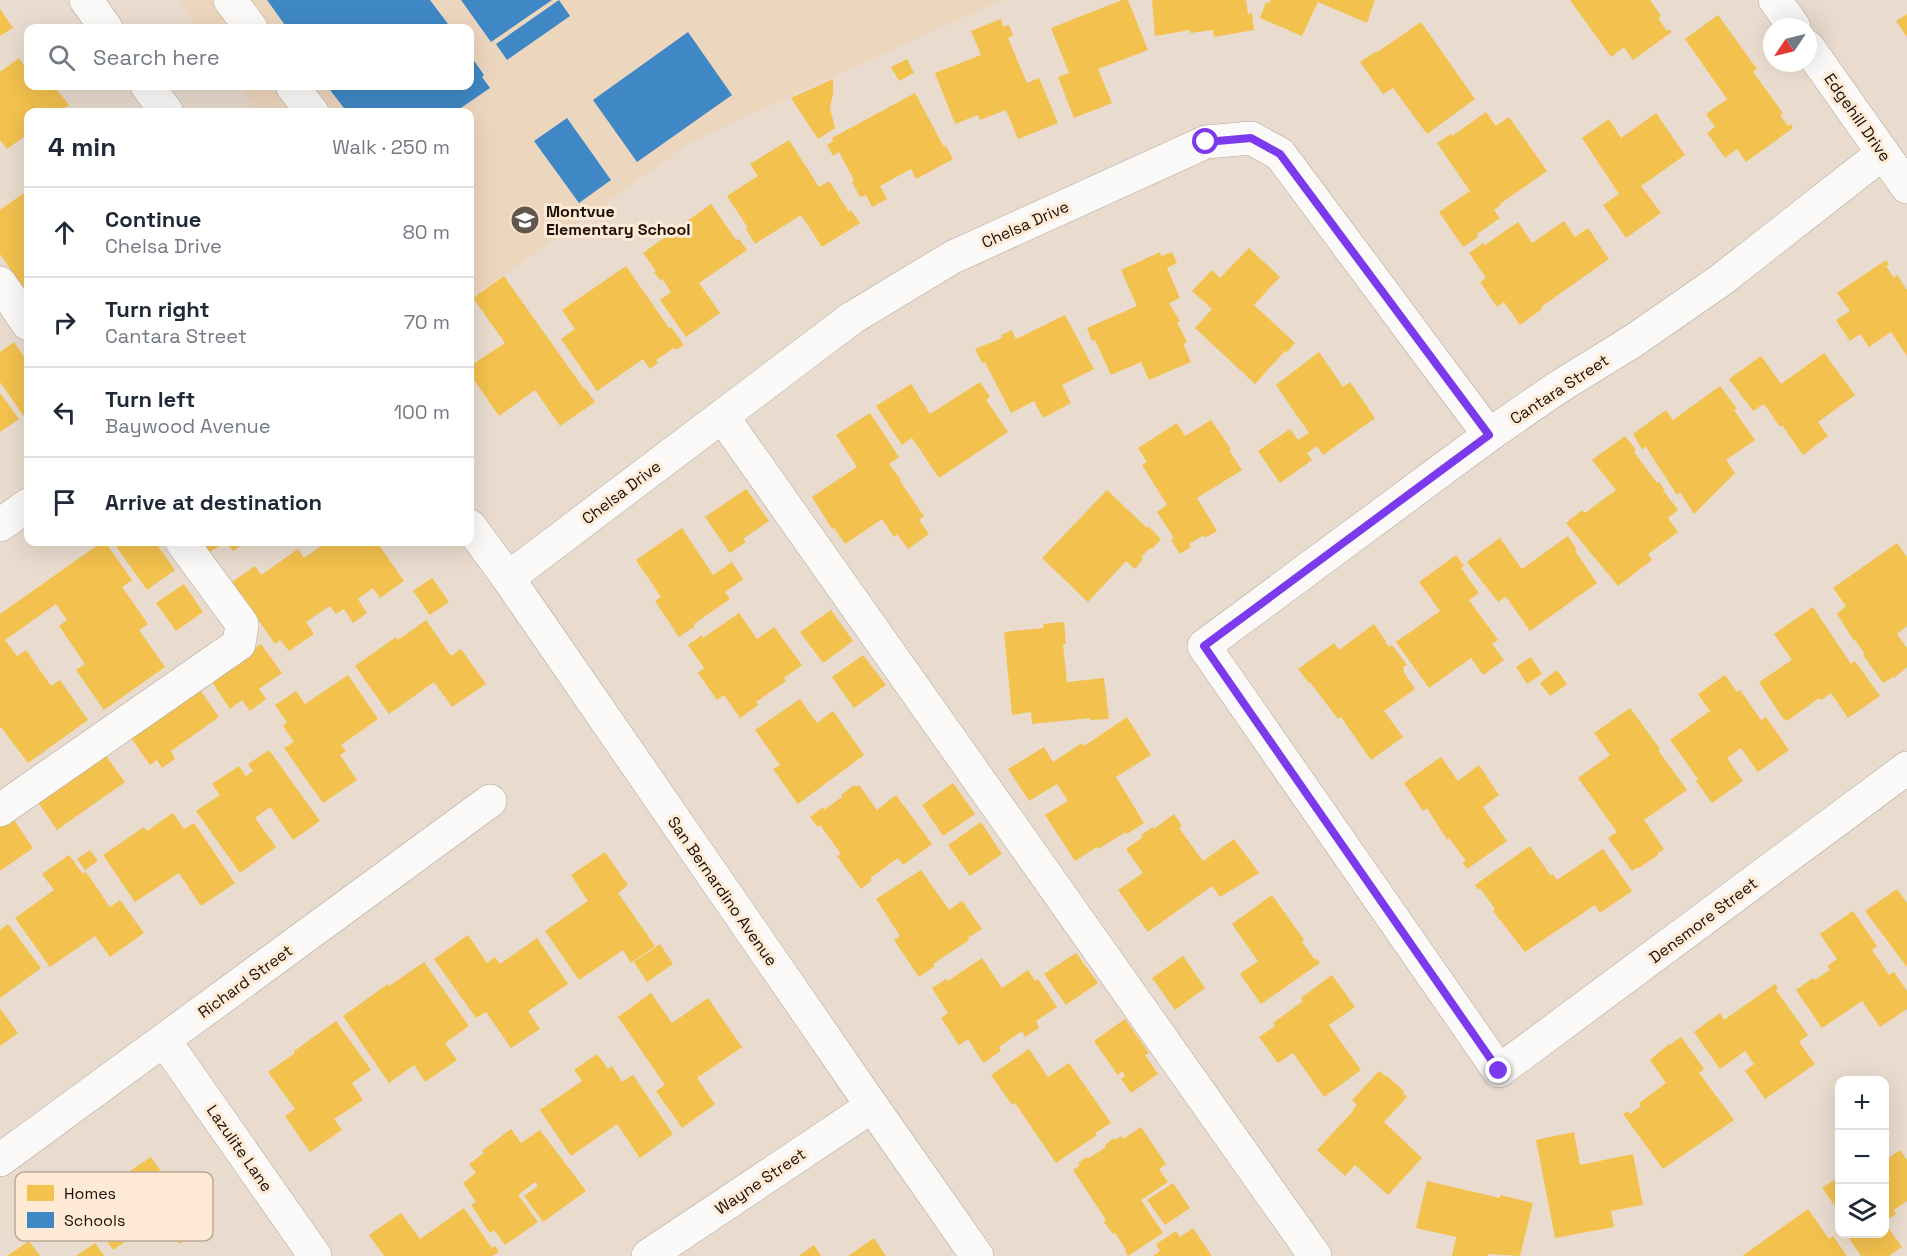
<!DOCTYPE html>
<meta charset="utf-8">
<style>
:root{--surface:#fff;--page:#f2f2f3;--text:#1f2937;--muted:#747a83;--line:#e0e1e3}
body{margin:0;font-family:"Space Grotesk",sans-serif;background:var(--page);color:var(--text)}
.controls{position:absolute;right:18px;bottom:18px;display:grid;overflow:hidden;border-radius:12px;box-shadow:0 6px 24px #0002}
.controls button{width:54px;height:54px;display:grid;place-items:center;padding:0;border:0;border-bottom:2px solid var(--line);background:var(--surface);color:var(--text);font:30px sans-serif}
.compass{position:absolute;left:1763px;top:18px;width:54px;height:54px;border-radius:50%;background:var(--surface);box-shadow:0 6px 24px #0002;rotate:235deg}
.stop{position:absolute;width:18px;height:18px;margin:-14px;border:4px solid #7c3aed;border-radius:50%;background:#fff}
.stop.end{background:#7c3aed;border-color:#fff;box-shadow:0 2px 6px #0008}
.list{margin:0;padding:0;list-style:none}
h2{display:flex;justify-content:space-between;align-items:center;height:78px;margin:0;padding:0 24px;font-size:26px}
h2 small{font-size:20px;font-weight:400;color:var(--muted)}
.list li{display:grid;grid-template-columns:39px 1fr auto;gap:18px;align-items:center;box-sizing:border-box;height:90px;padding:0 24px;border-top:2px solid var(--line)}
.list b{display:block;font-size:22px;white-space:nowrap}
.list p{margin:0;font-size:20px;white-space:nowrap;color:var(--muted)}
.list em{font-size:20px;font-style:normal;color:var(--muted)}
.icon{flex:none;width:33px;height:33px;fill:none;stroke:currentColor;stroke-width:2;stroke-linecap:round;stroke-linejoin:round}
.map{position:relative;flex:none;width:1907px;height:1256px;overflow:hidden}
.search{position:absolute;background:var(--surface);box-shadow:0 6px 24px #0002;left:24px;top:24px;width:450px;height:66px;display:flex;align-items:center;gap:15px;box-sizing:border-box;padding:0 21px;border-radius:12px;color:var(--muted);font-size:22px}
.panel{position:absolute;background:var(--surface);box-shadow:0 6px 24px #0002;left:24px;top:108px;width:450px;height:438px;border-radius:12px}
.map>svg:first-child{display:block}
</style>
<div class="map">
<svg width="1907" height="1256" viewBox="0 0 1907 1256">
<rect width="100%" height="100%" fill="#e9dcce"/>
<path fill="#edd6be" d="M178 0H1002L691 142 470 299V112H258L239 86H470V28H198Z"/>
<path fill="#f2c14e" d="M1122 0H1128L1148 50 1098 69 1112 103 1074 118 1058 77 1069 73 1051 28Z
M1152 0H1246L1248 14 1252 13 1254 30 1214 37 1213 30 1190 33V30L1155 36Z
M1271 0H1375L1367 23 1318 2 1302 36 1260 18 1266 2 1269 3Z
M1570 0H1650L1661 16 1658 18 1667 31 1669 29 1672 32 1633 60 1624 47 1611 57Z
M0 9 13 28 0 36Z
M1907 14V37L1896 21Z
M1718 15 1757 69 1753 72 1783 113 1780 115 1788 126 1791 124 1793 128 1746 162 1737 149 1725 158 1707 133 1715 127 1706 114 1727 99 1685 39Z
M1001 19 1003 27 1009 25 1013 36 1008 38 1027 83 1039 78 1058 123 1018 139 1006 110 980 120 978 115 955 124 935 73 981 55 971 31Z
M1421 22 1475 99 1427 134 1393 88 1383 94 1360 62 1375 52 1376 53Z
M19 58 26 68 28 67V86H54L69 105 59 112H28V134L7 149 0 140V72Z
M907 59 914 73 899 81 891 67Z
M833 79V93L830 108 835 128 818 139 791 98Z
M915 93 944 147 946 146 953 159 916 179 911 169 880 186 887 199 872 207 866 195 860 197 852 182 854 180 839 152 833 156 827 145 833 141 832 138Z
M1486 112 1496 126 1509 117 1547 171 1500 204 1501 205 1494 210 1500 218 1477 234 1478 237 1463 247 1439 212 1470 191 1437 143 1451 134 1452 136Z
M1656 113 1685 155 1641 186 1661 213 1626 238 1603 205 1619 194 1582 138 1609 119 1621 138Z
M789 140 819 187 829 181 849 212 851 210 860 223 822 247 801 215 755 244 746 229 748 228 727 196 758 176 750 164Z
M28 190V286L24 289 0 254V210Z
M711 204 736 240 739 239 747 250 699 283 720 313 686 337 660 300 671 292 662 279 660 280 654 272 656 271 643 253Z
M1564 221 1575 237 1588 228 1609 259 1541 307 1542 309 1520 325 1504 302 1497 307 1480 282 1486 278 1469 253 1483 243 1485 245 1518 222 1532 243Z
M1249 248 1280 277 1254 305 1295 343 1287 352 1285 351 1255 384 1195 328 1212 309 1192 291 1212 270 1220 278Z
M1160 252 1161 256 1172 252 1177 263 1167 268 1180 298 1169 303 1180 321 1177 322 1187 342 1183 344 1191 362 1149 380 1141 362 1111 375 1095 340 1092 341 1087 328 1137 306 1121 270Z
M1886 260 1889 265 1886 266 1894 278 1897 275 1907 290V356L1891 332 1869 347 1860 334 1850 341 1836 320 1850 311 1837 293Z
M626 266 669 328 671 327 684 345 676 350 674 348 656 360 658 363 650 369 643 359 597 391 561 339 575 329 562 310Z
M504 276 584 389 585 388 595 402 560 426 535 390 499 416 470 374V366L505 343 473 298Z
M1065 315 1094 369 1062 385 1071 403 1043 418 1034 401 1011 413 985 362 982 363 975 349 1002 338 1001 335 1012 330 1016 339Z
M14 342 28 363V415L25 418 0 382V352Z
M1319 352 1343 387 1350 382 1375 418 1323 455 1317 446 1307 453 1312 460 1280 483 1258 451 1290 429 1298 440 1309 433 1276 385Z
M1824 353 1855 395 1818 422 1828 436 1803 455 1782 425 1780 427 1764 404 1753 411 1729 379 1761 356 1781 384Z
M980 382 990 397 986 400 1008 432 939 478 912 438 902 445 876 406 911 384 930 414Z
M1720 386 1737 409 1734 410 1755 440 1726 460 1735 473 1694 514 1680 492 1677 495 1646 447 1642 449 1633 434 1666 410 1673 420Z
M0 393 19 419 0 432Z
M870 413 899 457 889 464 901 480 900 481 924 516 919 520 929 534 908 549 897 534 894 537 882 519 845 544 834 528 832 529 812 497 857 467 836 435Z
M1211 420 1231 449 1229 450 1242 470 1197 498 1217 531 1205 538 1204 535 1189 544 1191 547 1180 554 1171 540 1174 538 1157 512 1167 505 1142 465 1147 462 1138 448 1177 423 1185 436Z
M1625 436 1636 450 1634 452 1657 483 1659 482 1664 489 1663 490 1678 510 1668 518 1678 532 1648 554 1652 560 1618 586 1566 523 1582 510 1585 513 1616 490 1592 460Z
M746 489 769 521 743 539 746 542 730 553 705 517Z
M1107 490 1147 528 1148 526 1161 539 1152 549 1150 548 1141 557 1143 559 1135 569 1126 561 1088 602 1042 558Z
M682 528 713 575 732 562 743 579 725 592 730 599 694 624 695 626 679 637 655 601 661 597 636 560Z
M1568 536 1577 550 1575 551 1597 583 1530 631 1506 597 1498 602 1467 562 1500 538 1522 569Z
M102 542H105L132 580 122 587 148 624 139 630 165 667 104 710 76 670 85 664 59 626 67 620 56 604 5 640 17 656 26 650 51 686 60 680 88 720 28 763 1 727 0 728V614Z
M113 542H155L175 570 147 590Z
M203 542H225L210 552Z
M226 542H247L233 551Z
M327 542H377L404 581 380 598 373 588 358 599 367 613 353 623 344 609 336 614 330 606 306 622 314 634 289 651 280 640 275 644 232 582 255 566 261 575 298 549 304 558Z
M1897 543 1907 557V626L1897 634 1907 648V667L1894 678 1893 677 1883 683 1863 655 1865 654 1855 640 1854 641 1837 614 1846 606 1833 588Z
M1456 555 1464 566 1461 568 1479 593 1469 600 1498 640 1492 644 1504 660 1483 675 1471 658 1429 688 1396 642 1440 611 1419 582Z
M432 578 449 602 430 615 413 591Z
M184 584 203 612 176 631 156 603Z
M1813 607 1851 664 1855 661 1880 696 1848 718 1831 693 1821 700 1819 698 1787 721 1786 719 1784 720 1759 682 1792 660 1774 634Z
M831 610 853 641 823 663 800 632Z
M739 613 757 639 774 627 802 665 784 678 786 681 756 702 758 705 740 718 724 695 717 700 698 673 704 668 688 645 702 635 703 638Z
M426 620 451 656 461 649 486 684 452 707 434 682 389 714 355 666 396 637 398 640Z
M1064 622 1066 644H1063L1067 682 1104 678 1109 719 1090 720V718L1032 724 1031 712 1012 715 1004 632 1044 628 1043 624Z
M1374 624 1386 641 1385 642 1389 647 1392 645 1407 665 1403 667 1404 670 1403 671 1415 689 1384 711 1403 737 1371 760 1341 717 1338 719 1310 682 1309 683 1298 669 1334 643 1339 650Z
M261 644 282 673 259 689 266 699 250 711 242 700 230 709 210 679Z
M863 655 886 685 854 708 832 677Z
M1531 657 1542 674 1527 684 1516 667Z
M1557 670 1567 684 1550 696 1540 683Z
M348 675 378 719 341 745 346 751 340 755 357 780 323 803 284 748 294 742 283 726 287 722 275 705 296 691 305 704Z
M1725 675 1737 692 1740 690 1761 720 1766 717 1789 750 1758 772 1741 748 1727 758 1743 781 1712 803 1696 781 1698 779 1670 740 1710 711 1698 694Z
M198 687 219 717 171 751 175 759 162 768 157 760 150 765 129 735Z
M800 699 817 723 833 711 864 755 798 804 773 769 780 765 755 730Z
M1630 708 1660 749 1658 750 1687 790 1644 820 1664 849 1657 854 1658 855 1639 868 1638 867 1632 871 1608 838 1617 832 1578 778 1610 755 1594 733Z
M1127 717 1151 755 1116 777 1144 823 1127 834 1126 832 1098 849 1097 847 1075 861 1045 815 1068 801 1057 784 1029 801 1008 769 1044 747 1053 762 1082 743 1084 746Z
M269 750 320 821 293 840 270 807 255 818 276 847 240 873 196 811 220 795 212 784 239 766 246 776 253 771 248 764Z
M104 753 125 782 57 830 37 801Z
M1441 757 1458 781 1479 765 1499 795 1483 807 1507 841 1467 869 1463 863 1466 861 1449 838 1447 840 1427 808 1423 811 1404 783Z
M953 783 975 814 943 836 922 805Z
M854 785 856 787 859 785 877 810 896 795 932 844 903 865 898 858 870 878 872 880 861 889 837 856 841 854 820 825 818 827 810 817 823 807 824 810 842 797 841 795Z
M173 813 184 829 194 823 235 883 201 906 179 873 135 902 103 855 144 827 147 831Z
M1174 814 1182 826 1179 828 1203 861 1234 839 1259 873 1220 897 1212 886 1148 932 1118 890 1143 873 1126 849 1143 837 1141 835 1153 827 1154 829Z
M12 817 33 848 0 871V826Z
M981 822 1002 854 970 876 948 845Z
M1530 846 1551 876 1553 874 1557 880 1603 849 1632 891 1600 913 1595 905 1525 952 1493 911 1495 909 1480 888 1478 890 1475 885Z
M90 850 98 861 85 870 77 859Z
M605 852 628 885 618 893 655 946 631 963 623 950 579 980 545 931 588 901 571 875Z
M69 855 83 874 86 872 110 907 120 900 144 933 110 957 95 936 50 967 15 918 54 890 42 874Z
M921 870 949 910 962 901 982 929 968 938 969 940 933 964 935 966 919 977 894 940 900 936 876 899Z
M1897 889 1907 903V967L1865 911Z
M1272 895 1304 940 1302 942 1315 960 1316 958 1320 963 1261 1004 1240 974 1258 961 1232 924Z
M1853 911 1877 946 1872 950 1889 975 1894 972 1907 991V1009L1880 1027 1862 1001 1822 1028 1796 990 1813 978 1815 980 1830 970 1827 966 1837 959 1820 934Z
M8 924 41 968 0 998V930Z
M468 935 487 963 495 957 500 964 537 938 568 984 528 1011 540 1029 511 1048 486 1012 476 1018 434 959Z
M660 944 673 964 647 982 634 962Z
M1076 953 1098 983 1066 1005 1044 974Z
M1183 956 1205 988 1175 1010 1152 978Z
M982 958 1002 988 1028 970 1035 981 1038 979 1057 1007 1036 1021 1039 1028 1025 1037 1022 1031 999 1047 1001 1051 983 1063 968 1039 959 1045 941 1018 948 1013 932 988 946 979 948 981Z
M424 962 469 1026 445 1043 457 1060 425 1082 414 1065 389 1083 343 1016 388 984 389 986Z
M1332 975 1355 1007 1329 1025 1361 1070 1324 1097 1293 1053 1278 1063 1259 1037 1275 1026 1273 1023 1303 1001 1301 998Z
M1775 984 1778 988 1776 990 1808 1035 1799 1042 1815 1064 1765 1099 1745 1071 1754 1064 1745 1051 1720 1069 1694 1032 1720 1013 1724 1020Z
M651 993 672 1023 708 998 742 1047 697 1078 715 1104 682 1128 656 1091 665 1085 618 1017Z
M0 1008 18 1033 0 1046Z
M1125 1019 1149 1053 1145 1055 1158 1074 1131 1093 1121 1079 1125 1076 1122 1071 1118 1075 1094 1041Z
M336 1021 371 1070 352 1083 363 1100 334 1119 342 1130 310 1152 285 1116 295 1109 268 1072 295 1053 294 1051Z
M1681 1037 1704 1069 1699 1073 1734 1120 1663 1169 1623 1114 1628 1111 1630 1114 1641 1106 1639 1103 1666 1083 1650 1060 1669 1044 1670 1045Z
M1029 1049 1048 1077 1069 1063 1111 1123 1095 1133 1097 1135 1056 1163 1015 1103 1012 1105 991 1075Z
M597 1054 608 1069 612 1066 622 1082 633 1075 673 1134 640 1158 617 1124 571 1156 540 1110 582 1081 574 1070Z
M1379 1071 1385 1076 1386 1075 1404 1091 1403 1093 1407 1097 1384 1122 1422 1158 1388 1195 1355 1165 1345 1176 1317 1150 1354 1110 1353 1109 1357 1105 1352 1100Z
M1141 1127 1166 1164 1159 1169 1168 1182 1141 1200 1163 1233 1128 1256 1125 1251 1126 1250 1115 1233 1113 1234 1104 1222 1106 1220 1073 1170 1080 1165 1078 1163 1087 1157 1089 1158 1106 1147 1105 1145 1114 1138 1115 1140 1122 1136 1123 1139Z
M511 1129 521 1143 540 1130 586 1191 543 1222 524 1196 538 1186 535 1182 518 1195 538 1222 505 1245 494 1230 490 1233 471 1205 476 1202 463 1183 476 1173 469 1164 484 1153 482 1151Z
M1574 1132 1580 1165 1633 1154 1643 1205 1611 1211 1614 1227 1555 1238 1536 1140Z
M1900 1150 1907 1160V1201L1894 1210 1896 1214 1884 1222V1161Z
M151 1157 175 1192 185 1185 211 1223 179 1244 160 1218 113 1250 80 1201 121 1172 124 1175Z
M1840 1176V1213L1822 1188Z
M1427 1181 1500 1198V1195L1533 1203 1520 1256 1488 1254V1256H1452L1456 1237 1416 1228Z
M1173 1183 1190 1208 1165 1225 1147 1200Z
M464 1208 492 1248 495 1246 499 1252 492 1256H384L369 1235 401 1213 420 1239Z
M1808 1209 1829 1239 1833 1236 1847 1256H1742Z
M1884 1222 1902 1247 1889 1256H1861L1846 1234H1884Z
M1193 1228 1212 1256H1153L1160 1251 1156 1244 1176 1231 1180 1237Z
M874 1238 886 1256H848Z
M29 1241 40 1256H7Z
M95 1243 104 1256H76Z
M814 1245 821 1256H799Z"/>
<path fill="#3f88c5" d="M267 0H430L451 28H287Z
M461 0H552L491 42Z
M559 0 570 16 507 60 496 44Z
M688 32 732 95 637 162 593 100Z
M470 55 484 75 482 77 490 88 455 112H347L327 86H470Z
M567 118 611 180 579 203 534 141Z"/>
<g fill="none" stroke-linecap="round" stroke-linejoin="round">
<g stroke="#aea499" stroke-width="34">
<path id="minor" d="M230 0 251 28
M1775 0 1794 27
M1808 47 1907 187
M292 86 312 112
M1883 153 1721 280 1633 341 1557 388 1489 435 1204 646 1499 1071 1907 768
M0 283 28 324
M722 416 1315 1256
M0 525 28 505
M508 578 852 318 953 257 1206 142 1251 138 1280 154 1489 435
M0 810 239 644 242 624 182 542
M164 1040 315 1256
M0 1160 490 801
M648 1256 872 1106"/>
</g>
<g stroke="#aea499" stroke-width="34">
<path id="major" d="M86 0 106 28
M147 86 167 112
M470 526 508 578 872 1106 977 1256"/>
</g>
<use href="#minor" stroke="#fcfaf8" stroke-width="33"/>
<use href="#major" stroke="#fcfaf8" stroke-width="33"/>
</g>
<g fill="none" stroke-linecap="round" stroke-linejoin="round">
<path stroke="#7c3aed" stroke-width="8" d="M1206 142 1251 138 1280 154 1489 435 1204 646 1499 1071"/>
</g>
<defs>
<g id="school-disc" transform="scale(1.5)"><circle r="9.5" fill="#62574d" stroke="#ffead5"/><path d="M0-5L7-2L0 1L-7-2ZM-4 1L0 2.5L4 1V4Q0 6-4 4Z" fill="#fff"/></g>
</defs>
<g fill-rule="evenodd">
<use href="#school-disc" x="525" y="220"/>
</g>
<g text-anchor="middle" stroke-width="6" stroke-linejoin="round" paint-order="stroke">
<g font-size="16" fill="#191007" stroke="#ffead5">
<text transform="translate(1858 117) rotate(55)" y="6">Edgehill Drive</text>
<text transform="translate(1025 224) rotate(-24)" y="6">Chelsa Drive</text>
<text transform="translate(1559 389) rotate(-33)" y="6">Cantara Street</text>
<text transform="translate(621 492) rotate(-37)" y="6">Chelsa Drive</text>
<text transform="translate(723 891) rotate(55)" y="6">San Bernardino Avenue</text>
<text transform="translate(1703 920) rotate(-37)" y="6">Densmore Street</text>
<text transform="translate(245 981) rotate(-36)" y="6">Richard Street</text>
<text transform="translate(240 1148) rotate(55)" y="6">Lazulite Lane</text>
<text transform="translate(760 1181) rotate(-34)" y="6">Wayne Street</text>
</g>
<g font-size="16" font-weight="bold" fill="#191007" stroke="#ffead5" text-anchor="start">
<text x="546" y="217">Montvue<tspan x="546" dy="18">Elementary School</tspan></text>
</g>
</g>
<rect x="15" y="1172" width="198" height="69" rx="9" fill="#ffead5" stroke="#baa997" stroke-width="1.5"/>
<rect x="27" y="1185" width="27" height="16" fill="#f2c14e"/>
<rect x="27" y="1212" width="27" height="16" fill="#3f88c5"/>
<g font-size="16" fill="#191007">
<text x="64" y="1199">Homes</text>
<text x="64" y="1226">Schools</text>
</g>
</svg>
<div class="controls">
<button>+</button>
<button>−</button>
<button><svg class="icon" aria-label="layers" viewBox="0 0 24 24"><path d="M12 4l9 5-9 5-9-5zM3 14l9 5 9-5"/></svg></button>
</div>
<svg class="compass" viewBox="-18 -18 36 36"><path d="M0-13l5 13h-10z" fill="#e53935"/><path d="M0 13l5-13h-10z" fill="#747a83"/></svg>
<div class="stop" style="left:1206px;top:142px"></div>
<div class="stop end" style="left:1499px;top:1071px"></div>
<div class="search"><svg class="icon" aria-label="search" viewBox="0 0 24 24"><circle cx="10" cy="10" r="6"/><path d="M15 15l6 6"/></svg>Search here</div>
<section class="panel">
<h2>4 min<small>Walk · 250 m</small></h2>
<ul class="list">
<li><svg class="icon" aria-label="ahead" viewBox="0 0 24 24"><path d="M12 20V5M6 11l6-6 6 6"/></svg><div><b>Continue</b><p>Chelsa Drive</p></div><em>80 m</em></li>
<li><svg class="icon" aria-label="right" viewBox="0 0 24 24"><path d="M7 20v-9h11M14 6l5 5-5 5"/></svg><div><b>Turn right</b><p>Cantara Street</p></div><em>70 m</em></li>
<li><svg class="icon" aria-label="left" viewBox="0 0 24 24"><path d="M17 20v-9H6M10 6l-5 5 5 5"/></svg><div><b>Turn left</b><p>Baywood Avenue</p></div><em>100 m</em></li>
<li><svg class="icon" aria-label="arrive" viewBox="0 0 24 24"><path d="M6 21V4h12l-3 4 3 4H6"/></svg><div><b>Arrive at destination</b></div></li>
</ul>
</section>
</div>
